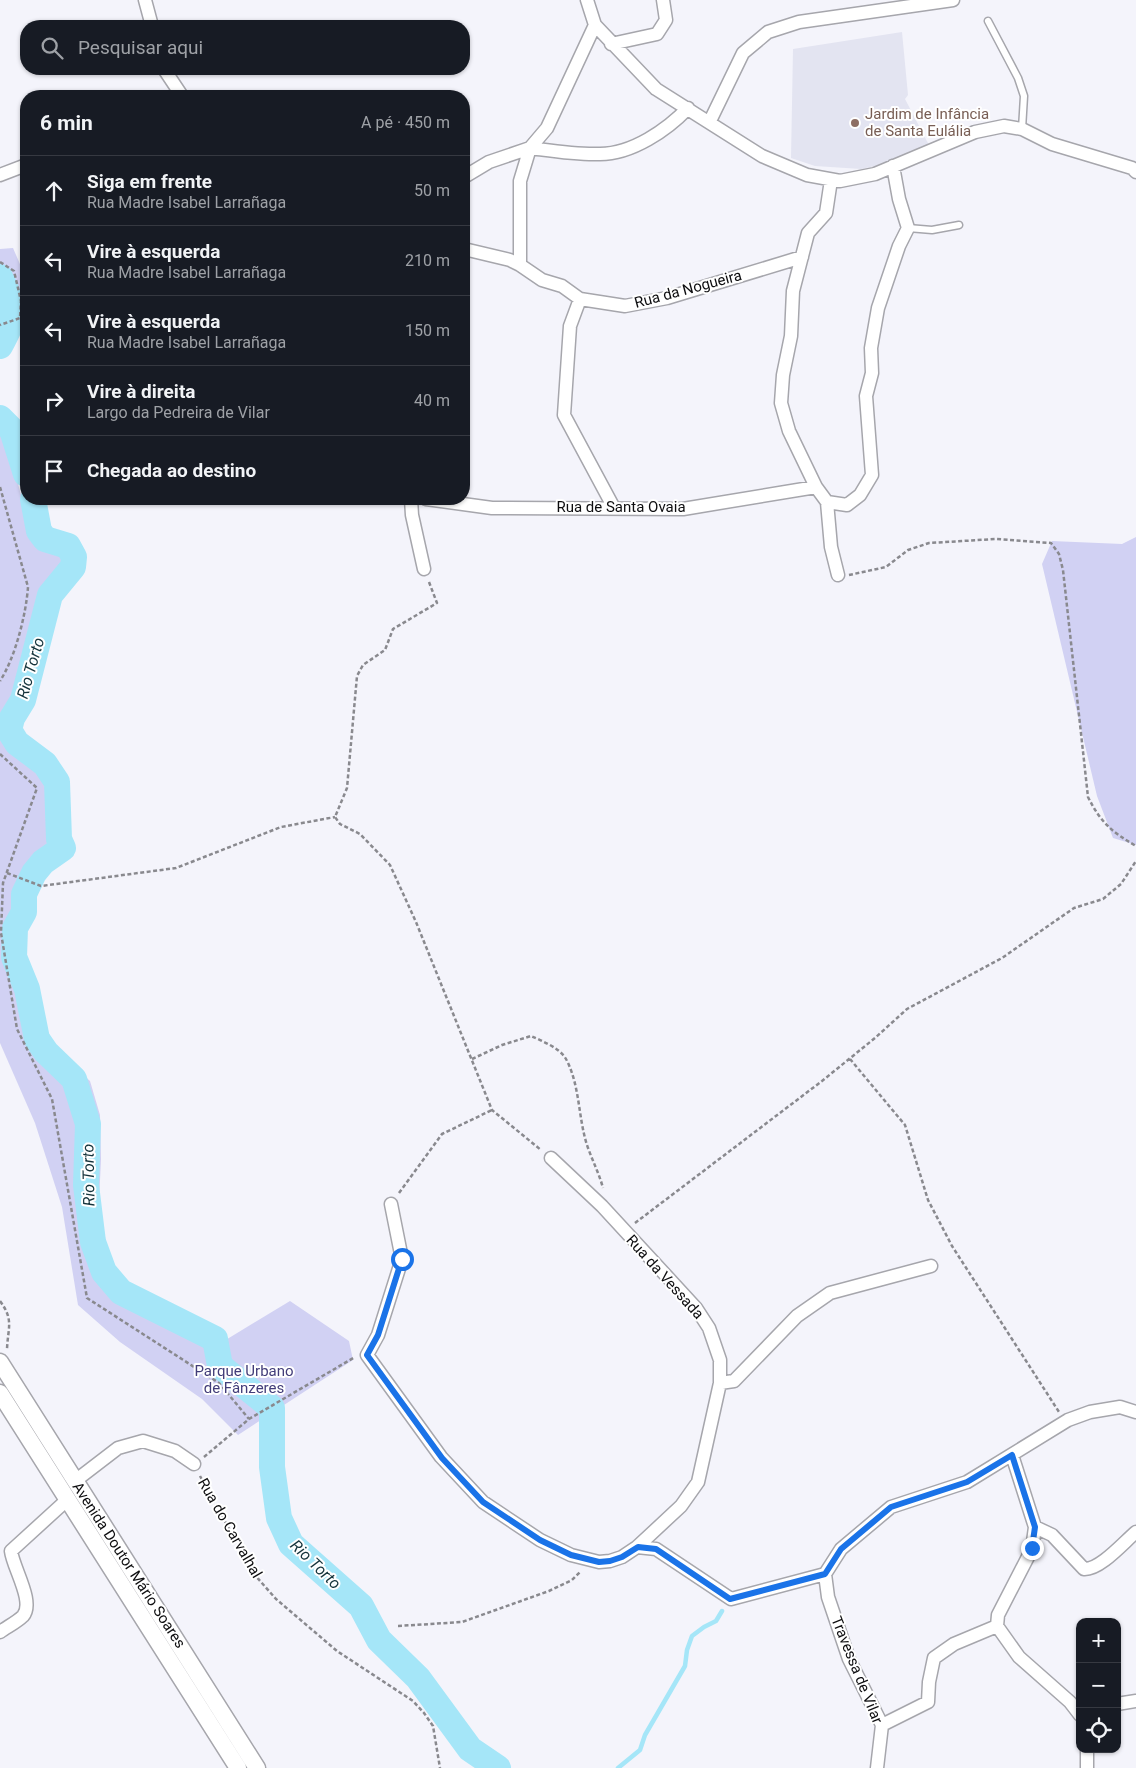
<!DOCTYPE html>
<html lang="pt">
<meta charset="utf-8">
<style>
:root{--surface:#171b24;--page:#242831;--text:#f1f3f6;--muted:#9ea1a6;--line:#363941}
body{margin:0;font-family:Roboto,sans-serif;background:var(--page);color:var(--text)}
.controls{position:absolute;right:15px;bottom:15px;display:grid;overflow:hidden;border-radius:10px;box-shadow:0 1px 4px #0004}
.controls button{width:45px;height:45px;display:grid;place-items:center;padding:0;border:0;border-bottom:1px solid var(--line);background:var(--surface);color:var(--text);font:25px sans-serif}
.stop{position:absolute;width:15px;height:15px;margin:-11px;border:4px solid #1a73e8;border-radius:50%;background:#fff}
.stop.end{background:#1a73e8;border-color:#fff;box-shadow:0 1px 5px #0008}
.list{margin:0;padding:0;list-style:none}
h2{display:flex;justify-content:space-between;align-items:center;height:65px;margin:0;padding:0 20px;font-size:21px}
h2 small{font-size:16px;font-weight:400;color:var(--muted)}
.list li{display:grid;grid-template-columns:32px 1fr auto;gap:15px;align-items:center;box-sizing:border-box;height:70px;padding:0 20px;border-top:1px solid var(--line)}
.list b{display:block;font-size:19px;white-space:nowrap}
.list p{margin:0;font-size:16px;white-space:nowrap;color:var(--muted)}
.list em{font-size:16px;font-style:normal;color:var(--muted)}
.icon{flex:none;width:28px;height:28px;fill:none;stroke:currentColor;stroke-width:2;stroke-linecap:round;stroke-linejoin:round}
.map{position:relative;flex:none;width:1136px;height:1768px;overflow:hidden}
.search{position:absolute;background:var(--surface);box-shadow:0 1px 4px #0004;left:20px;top:20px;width:450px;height:55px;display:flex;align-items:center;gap:12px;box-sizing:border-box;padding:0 18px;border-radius:20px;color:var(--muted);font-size:19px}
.panel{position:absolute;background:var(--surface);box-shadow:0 1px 4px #0004;left:20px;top:90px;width:450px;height:415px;border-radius:20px}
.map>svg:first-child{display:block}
</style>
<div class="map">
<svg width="1136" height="1768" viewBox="0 0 1136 1768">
<rect width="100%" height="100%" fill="#f4f4fb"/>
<path fill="#e3e4f1" d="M902 32 908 95 905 99 930 147 889 163 861 169 815 166 791 158 793 49Z"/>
<path fill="#d1d1f3" d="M13 248 26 278V323L9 337 0 340V323L5 321 4 313H0V249Z
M0 430 5 436 33 539 60 553 66 563 40 596 19 679 1 731 39 769 51 787 53 844 44 877 34 894 27 912 22 946 38 1014 60 1054 90 1081 100 1115 101 1159 99 1202 110 1265 136 1289 224 1341 290 1301 349 1341 353 1360 238 1435 202 1399 120 1342 78 1305 62 1207 35 1123 0 1043Z
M1136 537V845L1113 838 1097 796 1042 564 1052 541 1122 544Z"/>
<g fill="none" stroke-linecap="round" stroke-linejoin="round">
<path stroke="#a5e6f8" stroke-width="4.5" d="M618 1768 640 1750 645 1735 685 1666 687 1650 692 1636 704 1627 716 1621 722 1611"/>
<path stroke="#a5e6f8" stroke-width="26" d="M0 277C16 309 17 315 0 346
M0 418 12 430 26 474
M33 499 39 531 45 539 68 546 74 557 73 567 50 595 23 700 12 718 9 730 17 743 45 764 57 782 59 839 63 848 43 862 34 873 24 894V912L15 928 14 957 27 989 37 1039 46 1052 74 1079 88 1124 86 1185 93 1242 104 1272 121 1292 215 1339 220 1366 272 1408V1467L279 1518 291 1544 361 1606 379 1640 418 1678 470 1749 498 1768"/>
<g stroke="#a6a6ac" stroke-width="9">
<path id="service" d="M988 21 1018 78 1024 96 1022 129
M908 228 932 230 959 225"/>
</g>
<g stroke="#a6a6ac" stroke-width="15">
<path id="minor" d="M145 0 152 26
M587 0 595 25 656 89 762 156 807 175 840 181 875 174 975 132 1004 126 1022 129 1052 144 1132 168 1136 172
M611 44 657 34 666 20 663 0
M164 69 182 96
M688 108C667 130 632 154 600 154 577 155 553 151 530 148L520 181V265L542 280 562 286 580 299 625 306 667 298 802 257
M710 121 743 53 768 32 799 22 953 0
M0 175 26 165
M464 177 489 162 530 148 547 128 595 25
M831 180 826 213 808 233 793 291 791 336 783 375 781 403 789 431 816 487 827 502 831 547 838 575
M464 249 510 260 520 265
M580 299 570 326 564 415 614 508
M411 499 412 515 424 569
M426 499 492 508 683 509 816 487
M827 502 847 505 860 495 872 475 866 396 872 373 871 348 878 308 899 246 908 228 899 199 893 166
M551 1158 602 1206 696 1308 709 1328 720 1360V1383L698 1482 681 1506 637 1547
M391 1204 402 1259 378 1335 367 1355 441 1457 483 1502 540 1540 571 1555 599 1562 610 1561 622 1557 637 1547 656 1549 731 1599 825 1574 841 1549 891 1507 967 1482 1068 1420 1090 1412 1120 1407 1136 1412
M720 1383 734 1381 797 1316 830 1293 931 1266
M1012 1455 1035 1527 1032 1549 998 1615 997 1626 1019 1657 1070 1702 1080 1715
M75 1481 118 1448 143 1441 175 1451 194 1464
M1035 1527 1052 1535 1084 1569C1100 1570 1124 1542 1136 1532
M825 1574 828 1597 849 1659 882 1725 877 1768
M0 1632C7 1627 17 1622 23 1616 35 1602 13 1568 11 1551L68 1499
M1117 1704 1136 1701
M882 1725 928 1702 929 1682 934 1658 954 1644 997 1626
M1087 1749V1768"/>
</g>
<g stroke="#a6a6ac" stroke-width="19">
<path id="secondary" d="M0 1362 257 1768
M0 1393 238 1768"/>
</g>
<path stroke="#89898e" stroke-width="2.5" stroke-dasharray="4 2.5" stroke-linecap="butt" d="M0 262 14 271 21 301 20 318 0 325
M0 487 28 587C26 615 15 658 0 681
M849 575 886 567 908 550 929 543 996 539 1051 543 1059 554 1063 570 1088 797C1101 823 1112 832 1136 846
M429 582 437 603 393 629 385 650 363 665 357 676 347 788 335 817 340 824 360 834 390 865 416 922 492 1110 541 1150
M0 754 37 788 3 883 1 933 17 1029 52 1099 87 1298 219 1383 249 1419
M7 873 41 886 176 868 281 827 335 817
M472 1059 502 1045 531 1036C542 1041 560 1048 566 1059 580 1085 578 1117 587 1145 592 1160 599 1173 603 1188
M850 1059 905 1125 928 1200 952 1246 1059 1412
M399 1193 442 1134 492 1110
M635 1223 822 1081 875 1038 907 1009 1002 958 1074 908 1103 899 1121 884 1136 861
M0 1301C14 1320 8 1327 7 1349
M204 1457 249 1419 355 1357
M200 1476 254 1574 276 1599 337 1651 413 1701 424 1713 433 1726 440 1768
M398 1626 462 1622 549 1591 572 1580 581 1571"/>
<use href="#service" stroke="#fff" stroke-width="6"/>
<use href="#minor" stroke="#fff" stroke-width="12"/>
<use href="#secondary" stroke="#fff" stroke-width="16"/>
</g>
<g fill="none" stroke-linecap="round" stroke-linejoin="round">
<path stroke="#1a73e8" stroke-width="6" d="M402 1259 378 1335 367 1355 442 1458 483 1502 540 1540 571 1555 599 1562 610 1561 622 1557 638 1547 656 1549 730 1599 825 1574 841 1549 891 1507 967 1482 1012 1455 1035 1527 1032 1548"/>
</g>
<circle fill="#8d6e63" stroke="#fff" stroke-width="2" cx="855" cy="123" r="5"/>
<g text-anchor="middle" stroke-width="4" stroke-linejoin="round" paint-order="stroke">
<g font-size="15" fill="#785e54" stroke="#fff" text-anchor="start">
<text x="865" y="119">Jardim de Infância<tspan x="865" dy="17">de Santa Eulália</tspan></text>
</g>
<g font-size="15" fill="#0d0d0f" stroke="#fff">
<text transform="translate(688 289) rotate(-15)" y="5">Rua da Nogueira</text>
<text x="621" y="512">Rua de Santa Ovaia</text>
<text transform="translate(665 1277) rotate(48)" y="5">Rua da Vessada</text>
<text transform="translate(230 1528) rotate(60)" y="5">Rua do Carvalhal</text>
<text transform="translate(129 1565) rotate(57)" y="5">Avenida Doutor Mário Soares</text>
<text transform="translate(857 1670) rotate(68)" y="5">Travessa de Vilar</text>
</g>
<g font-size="15" fill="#423d79" stroke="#fff">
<text x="244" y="1376">Parque Urbano<tspan x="244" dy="17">de Fânzeres</tspan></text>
</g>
<g font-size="16" font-style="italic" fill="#15343c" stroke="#fff">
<text transform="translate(30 668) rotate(-74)" y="6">Rio Torto</text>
<text transform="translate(88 1175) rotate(-91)" y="6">Rio Torto</text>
<text transform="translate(316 1564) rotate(44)" y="6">Rio Torto</text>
</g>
</g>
</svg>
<div class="controls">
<button>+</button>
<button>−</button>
<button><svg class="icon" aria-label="locate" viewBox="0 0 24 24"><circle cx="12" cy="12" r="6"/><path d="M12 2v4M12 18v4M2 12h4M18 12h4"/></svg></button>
</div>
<div class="stop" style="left:402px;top:1259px"></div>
<div class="stop end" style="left:1032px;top:1548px"></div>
<div class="search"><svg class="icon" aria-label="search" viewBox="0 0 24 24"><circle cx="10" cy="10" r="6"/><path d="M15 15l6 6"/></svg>Pesquisar aqui</div>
<section class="panel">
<h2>6 min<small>A pé · 450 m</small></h2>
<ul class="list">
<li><svg class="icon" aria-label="ahead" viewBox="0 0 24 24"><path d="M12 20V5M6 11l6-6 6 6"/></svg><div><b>Siga em frente</b><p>Rua Madre Isabel Larrañaga</p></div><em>50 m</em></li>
<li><svg class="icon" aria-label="left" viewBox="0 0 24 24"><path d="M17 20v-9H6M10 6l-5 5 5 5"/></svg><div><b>Vire à esquerda</b><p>Rua Madre Isabel Larrañaga</p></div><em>210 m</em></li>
<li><svg class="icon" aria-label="left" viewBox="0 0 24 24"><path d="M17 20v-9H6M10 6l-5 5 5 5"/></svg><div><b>Vire à esquerda</b><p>Rua Madre Isabel Larrañaga</p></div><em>150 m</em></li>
<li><svg class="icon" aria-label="right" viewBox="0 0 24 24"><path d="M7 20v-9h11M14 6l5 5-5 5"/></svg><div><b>Vire à direita</b><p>Largo da Pedreira de Vilar</p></div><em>40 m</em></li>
<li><svg class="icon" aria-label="arrive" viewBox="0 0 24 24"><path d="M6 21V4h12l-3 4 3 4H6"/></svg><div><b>Chegada ao destino</b></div></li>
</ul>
</section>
</div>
